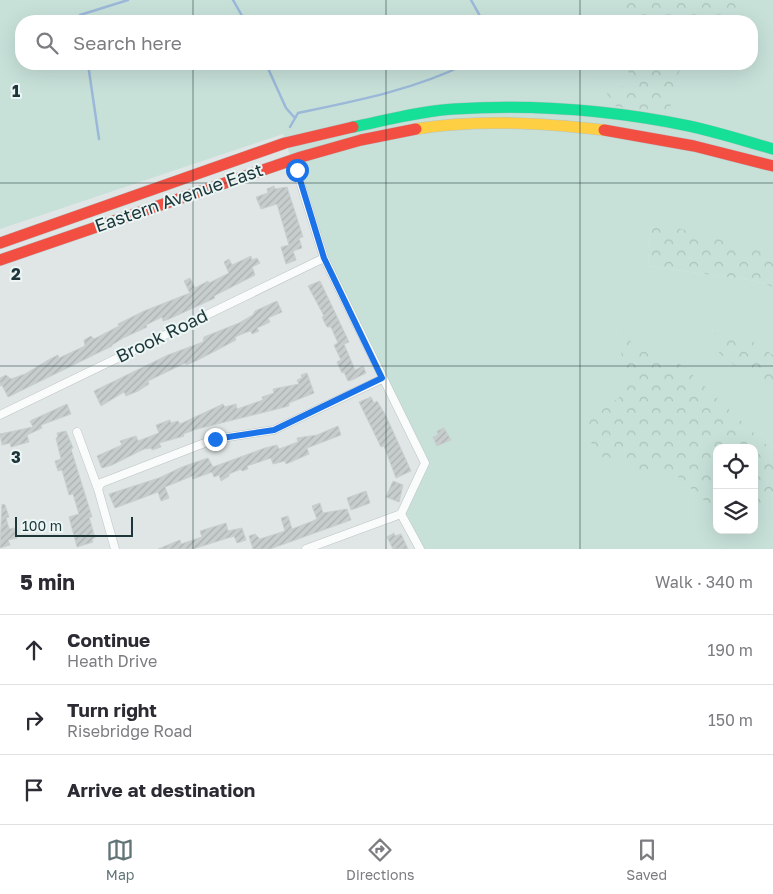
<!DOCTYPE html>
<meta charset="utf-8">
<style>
:root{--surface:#fff;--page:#f7f7f7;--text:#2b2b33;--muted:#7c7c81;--line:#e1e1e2;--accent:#617476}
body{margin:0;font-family:"Golos Text",sans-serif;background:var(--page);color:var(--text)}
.controls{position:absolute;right:15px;bottom:15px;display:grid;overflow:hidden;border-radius:10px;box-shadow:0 5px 20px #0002}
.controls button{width:45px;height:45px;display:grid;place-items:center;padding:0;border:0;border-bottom:1px solid var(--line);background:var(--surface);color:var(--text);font:25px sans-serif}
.scale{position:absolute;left:15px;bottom:12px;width:118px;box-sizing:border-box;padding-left:5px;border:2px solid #1d3639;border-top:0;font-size:14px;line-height:18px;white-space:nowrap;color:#1d3639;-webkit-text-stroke:4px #ecf6f5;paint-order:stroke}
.stop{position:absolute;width:15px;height:15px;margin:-11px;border:4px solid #1a73e8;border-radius:50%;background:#fff}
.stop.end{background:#1a73e8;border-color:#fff;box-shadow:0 1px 5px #0008}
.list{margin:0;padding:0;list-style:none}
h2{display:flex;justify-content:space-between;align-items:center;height:65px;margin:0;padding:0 20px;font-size:21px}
h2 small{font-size:16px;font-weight:400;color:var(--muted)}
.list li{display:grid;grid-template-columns:32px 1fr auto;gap:15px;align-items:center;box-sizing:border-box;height:70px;padding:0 20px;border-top:1px solid var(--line)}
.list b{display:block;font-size:19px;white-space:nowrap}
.list p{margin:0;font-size:16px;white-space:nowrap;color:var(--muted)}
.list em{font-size:16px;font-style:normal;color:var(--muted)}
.icon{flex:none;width:28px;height:28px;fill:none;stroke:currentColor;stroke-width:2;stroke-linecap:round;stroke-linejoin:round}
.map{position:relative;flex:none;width:773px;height:549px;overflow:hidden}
.search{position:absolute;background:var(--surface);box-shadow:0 5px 20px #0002;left:15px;right:15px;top:15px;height:55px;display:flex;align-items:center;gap:12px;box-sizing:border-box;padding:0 18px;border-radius:20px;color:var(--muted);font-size:19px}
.sheet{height:275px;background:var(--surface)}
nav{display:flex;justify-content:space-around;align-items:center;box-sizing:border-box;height:70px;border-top:1px solid var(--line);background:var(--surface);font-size:14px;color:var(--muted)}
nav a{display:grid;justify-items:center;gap:2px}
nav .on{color:var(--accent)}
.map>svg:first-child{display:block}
</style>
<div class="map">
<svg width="773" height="549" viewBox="0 0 773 549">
<defs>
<pattern id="forest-crowns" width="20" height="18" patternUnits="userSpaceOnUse" patternTransform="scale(1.25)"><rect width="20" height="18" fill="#c7e1d9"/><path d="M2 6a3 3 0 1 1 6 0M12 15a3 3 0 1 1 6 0" fill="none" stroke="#aac2bb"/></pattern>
<pattern id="building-hatch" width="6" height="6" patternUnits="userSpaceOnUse" patternTransform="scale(1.25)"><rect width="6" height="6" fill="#c6cdcc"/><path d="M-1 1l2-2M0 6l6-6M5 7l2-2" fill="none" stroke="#aab1b0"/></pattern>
</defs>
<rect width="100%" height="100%" fill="#e0e6e6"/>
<path fill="#c7e1d9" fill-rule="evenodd" d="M0 0H773V255L651 222 648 266 756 281 773 287V549H420L401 514 425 463 324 258 283 134 0 229ZM21 21H752V64H21ZM717 448H754V530H717Z"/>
<path fill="url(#forest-crowns)" d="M625 0H757L736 21H622Z
M619 64H684L675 79 669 115 608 105 607 90 618 91 632 75 619 66Z
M651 221 773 254V287L756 281 648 266Z
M703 327 725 339 752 341 773 355V386L747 375 720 354Z
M623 331 637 350 659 354 682 365 773 451V508L754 507V448H717V504L707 503 676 475 638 470 602 457 593 448 585 423 621 396 628 371 621 353Z"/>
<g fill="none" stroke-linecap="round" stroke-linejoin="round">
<path stroke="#9cb8d9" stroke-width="2.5" d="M233 0 245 21
M471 0 480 16
M81 21 80 15 128 0
M88 64 99 139
M266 64 286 108 294 117
M290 127 298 113C356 101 413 90 466 64"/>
</g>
<path fill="url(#building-hatch)" stroke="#c8cfcf" d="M274 186 275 189 287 187 303 237 299 238 302 248 293 251 296 260 286 264 281 247 289 245 277 204 261 209 256 197 268 193 267 189Z
M251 256 252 260 257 258 260 263 252 267 255 275 214 296 215 298 169 319 163 321 162 317 146 325 147 327 123 338 112 345V346L8 397 2 385 0 386V378L6 375 11 379 25 374 50 359 58 355 59 358 85 346 84 340 91 336 94 339 119 326 118 324 144 311 190 293 184 281 190 278 195 288 208 281 209 283 229 273 224 262 229 259 232 265Z
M320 281 349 342 344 344 355 370 363 366 366 373 352 380 348 381 344 372 342 373 337 362 341 360 334 345 338 343 331 327H327L322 317 324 316 308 286Z
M277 301 282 312 268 318 270 322 257 328 259 331 252 334 251 331 247 332 235 337 236 340 196 361 186 365 185 363 148 381 149 384 138 391 126 396 124 392 101 406 94 391 168 355 203 342 204 337 239 323 253 315 255 311Z
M307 373 314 393 289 403V406L197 429 183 434 184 436 159 443 161 447 152 450 151 448 144 449 112 465 102 468 101 466 97 456 122 445 120 441 136 436 138 441 159 433 156 425 170 420 171 423 178 421 180 424 223 404 225 407 236 404 237 409 263 400 262 397 274 393 273 389 299 384 297 380 302 378 301 375Z
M371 397 374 403 377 401 386 416 411 471 396 478 384 446 381 447 359 402Z
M67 404 71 414 41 425 42 428 27 435 29 442 11 447 10 443 2 445 0 434 33 427 30 421Z
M338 426 341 435 307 448 309 454 286 464 285 461 273 464 271 458 247 466 248 469 242 471 241 469 229 474V476L221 481 219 475 214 477 212 472 193 479 192 476 165 487 169 498 161 501 158 492 115 508 109 494 159 478 182 467 208 458 213 467 265 448 277 445 279 449 298 442 297 438 317 435Z
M444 428 451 440 437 446 433 437 438 435 437 431Z
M66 431 73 448 71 449 92 517H89L95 538 92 539 93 542 77 547 69 517 79 514 73 494 69 495 62 470 58 471 55 461 61 459 56 438 58 437 57 433Z
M393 481 403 485 399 502 386 497Z
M366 491 370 503 351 510 347 498Z
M320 503 323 513 347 509 351 520 270 549H253L249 536 255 534 260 539 285 531 281 518 288 516 292 529 313 521 317 519 312 506Z
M2 504 5 505 9 517 6 518 9 529 14 528 17 538 8 540 10 545 0 548Z
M226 523 228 531 242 528 246 540 237 543 234 536 193 549H158L180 540 181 544 202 537 200 531Z
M394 533 395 536 401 534 408 549H393L387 537Z"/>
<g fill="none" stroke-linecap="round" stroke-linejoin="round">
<g stroke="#bdc3c3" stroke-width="9">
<path id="street" d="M293 159 324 258 425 463 401 514 420 549
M0 415 324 258
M77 432 98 489 115 549
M98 489 101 483 215 439 274 430 382 379
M306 549 401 514"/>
</g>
<g stroke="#bac3c3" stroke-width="12">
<path id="fast" d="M353 127C387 120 420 111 454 109 533 104 612 110 689 126 717 132 745 141 773 149"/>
</g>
<g stroke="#bac3c3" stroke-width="12">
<path id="slow" d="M416 129C478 119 542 123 604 130"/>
</g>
<g stroke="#bac3c3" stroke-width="12">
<path id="jam" d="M604 130 694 146 773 166
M0 243 285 143 353 127
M0 260 301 157 361 140 416 129"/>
</g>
<use href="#street" stroke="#fafbfb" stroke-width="8"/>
<use href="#fast" stroke="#16e098" stroke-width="11"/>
<use href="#slow" stroke="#ffcf43" stroke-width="11"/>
<use href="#jam" stroke="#f24e42" stroke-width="11"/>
</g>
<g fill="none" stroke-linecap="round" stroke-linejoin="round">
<path stroke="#1a73e8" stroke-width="6" d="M215 439 274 430 382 378 324 258 297 170"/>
</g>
<path fill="none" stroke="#1d3639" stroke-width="1" stroke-opacity="0.55" d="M193 0V21M386 0V21M580 0V21M193 64V549M386 64V549M580 64V549M0 183H773M0 366H773"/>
<g text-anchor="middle" stroke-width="4" stroke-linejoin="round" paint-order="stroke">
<g font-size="18" fill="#1d3639" stroke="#ecf6f5">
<text transform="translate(179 198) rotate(-19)" y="6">Eastern Avenue East</text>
<text transform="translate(162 336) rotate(-26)" y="6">Brook Road</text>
</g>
</g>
<g font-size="16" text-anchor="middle" font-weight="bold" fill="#1d3639" stroke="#ecf6f5" stroke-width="4" stroke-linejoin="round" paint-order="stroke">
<text x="16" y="97">1</text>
<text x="16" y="280">2</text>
<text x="16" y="463">3</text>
</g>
</svg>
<div class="controls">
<button><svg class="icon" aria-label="locate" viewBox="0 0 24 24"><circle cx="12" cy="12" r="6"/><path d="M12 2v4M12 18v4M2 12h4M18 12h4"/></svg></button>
<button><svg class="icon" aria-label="layers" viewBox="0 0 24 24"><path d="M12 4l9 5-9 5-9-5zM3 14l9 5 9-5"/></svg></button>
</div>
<div class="scale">100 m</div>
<div class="stop" style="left:297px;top:170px"></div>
<div class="stop end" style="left:215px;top:439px"></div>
<div class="search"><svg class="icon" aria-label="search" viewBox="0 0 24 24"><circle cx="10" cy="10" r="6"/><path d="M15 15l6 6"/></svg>Search here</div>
</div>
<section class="sheet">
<h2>5 min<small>Walk · 340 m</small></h2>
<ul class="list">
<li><svg class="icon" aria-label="ahead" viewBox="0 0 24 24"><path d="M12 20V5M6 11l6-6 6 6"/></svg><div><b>Continue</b><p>Heath Drive</p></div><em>190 m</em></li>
<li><svg class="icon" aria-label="right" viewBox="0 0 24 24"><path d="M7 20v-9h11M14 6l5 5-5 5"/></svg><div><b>Turn right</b><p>Risebridge Road</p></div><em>150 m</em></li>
<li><svg class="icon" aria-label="arrive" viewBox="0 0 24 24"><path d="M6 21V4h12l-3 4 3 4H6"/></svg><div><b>Arrive at destination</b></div></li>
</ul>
</section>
<nav>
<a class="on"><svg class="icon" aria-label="map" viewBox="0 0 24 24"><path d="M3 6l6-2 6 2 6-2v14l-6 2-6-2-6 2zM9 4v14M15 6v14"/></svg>Map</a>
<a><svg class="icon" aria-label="directions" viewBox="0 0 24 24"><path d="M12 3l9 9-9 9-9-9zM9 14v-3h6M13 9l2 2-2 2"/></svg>Directions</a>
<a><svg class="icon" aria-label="saved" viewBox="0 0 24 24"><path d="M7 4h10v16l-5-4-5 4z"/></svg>Saved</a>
</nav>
